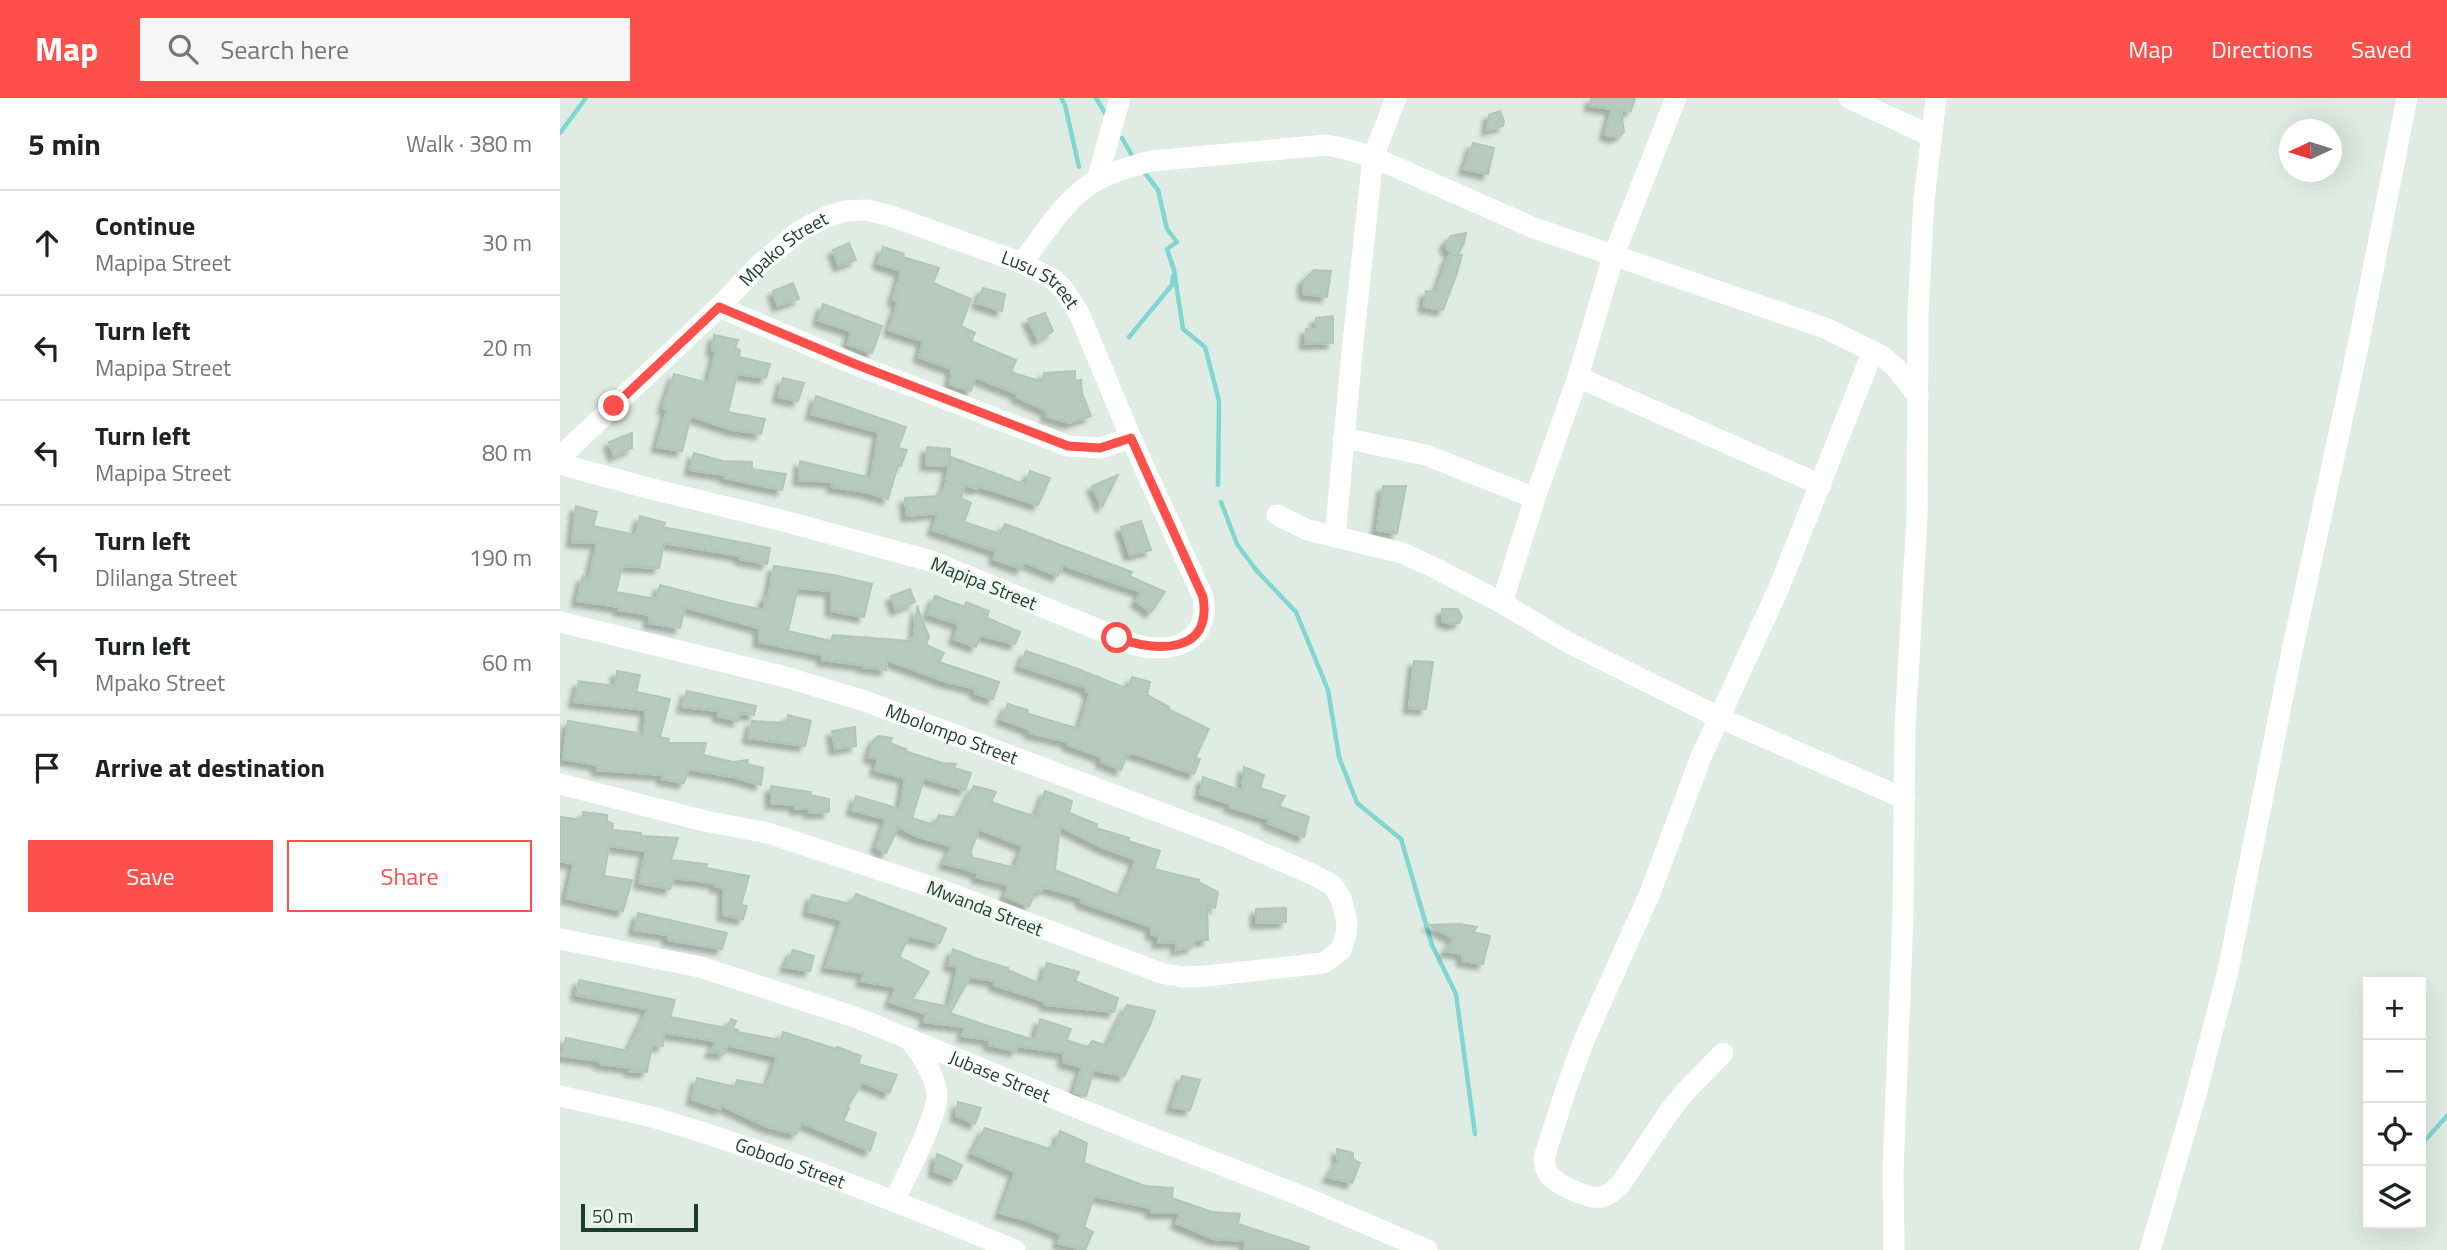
<!DOCTYPE html>
<meta charset="utf-8">
<style>
:root{--surface:#fff;--page:#f6f6f6;--text:#202124;--muted:#757577;--line:#e0e0e0;--accent:#fe504a}
body{margin:0;font-family:"Titillium Web",sans-serif;background:var(--page);color:var(--text)}
.controls{position:absolute;right:21px;bottom:21px;display:grid;overflow:hidden;border-radius:0px;box-shadow:0 7px 28px #0002}
.controls button{width:63px;height:63px;display:grid;place-items:center;padding:0;border:0;border-bottom:2px solid var(--line);background:var(--surface);color:var(--text);font:35px sans-serif}
.compass{position:absolute;left:1719px;top:21px;width:63px;height:63px;border-radius:50%;background:var(--surface);box-shadow:0 7px 28px #0002;rotate:266deg}
.scale{position:absolute;left:21px;bottom:18px;width:117px;box-sizing:border-box;padding-left:7px;border:4px solid #1e3d2e;border-top:0;font-size:19px;line-height:24px;white-space:nowrap;color:#1e3d2e;-webkit-text-stroke:5px #eff8f2;paint-order:stroke}
.stop{position:absolute;width:21px;height:21px;margin:-16px;border:5px solid #fe504a;border-radius:50%;background:#fff}
.stop.end{background:#fe504a;border-color:#fff;box-shadow:0 2px 7px #0008}
.list{margin:0;padding:0;list-style:none}
h2{display:flex;justify-content:space-between;align-items:center;height:91px;margin:0;padding:0 28px;font-size:30px}
h2 small{font-size:23px;font-weight:400;color:var(--muted)}
.list li{display:grid;grid-template-columns:46px 1fr auto;gap:21px;align-items:center;box-sizing:border-box;height:105px;padding:0 28px;border-top:2px solid var(--line)}
.list b{display:block;font-size:26px;white-space:nowrap}
.list p{margin:0;font-size:23px;white-space:nowrap;color:var(--muted)}
.list em{font-size:23px;font-style:normal;color:var(--muted)}
.actions{display:flex;gap:14px;padding:21px 28px}
.actions a{flex:1;padding:16px 0;border:2px solid var(--accent);border-radius:0px;text-align:center;font-size:24px;color:var(--accent)}
.actions .main{background:var(--accent);color:#fff}
.icon{flex:none;width:38px;height:38px;fill:none;stroke:currentColor;stroke-width:2;stroke-linecap:round;stroke-linejoin:round}
.map{position:relative;flex:none;width:1887px;height:1152px;overflow:hidden}
header{display:flex;align-items:center;gap:42px;box-sizing:border-box;height:98px;padding:0 35px;background:var(--accent);color:#fff}
header strong{font-size:33px}
nav{display:flex;gap:38px;margin-inline-start:auto;font-size:24px}
.search{width:490px;height:63px;background:var(--page);display:flex;align-items:center;gap:18px;box-sizing:border-box;padding:0 24px;border-radius:0px;color:var(--muted);font-size:26px}
main{display:flex}
aside{flex:1;background:var(--surface)}
.map>svg:first-child{display:block}
</style>
<header>
<strong>Map</strong>
<div class="search"><svg class="icon" aria-label="search" viewBox="0 0 24 24"><circle cx="10" cy="10" r="6"/><path d="M15 15l6 6"/></svg>Search here</div>
<nav><a>Map</a><a>Directions</a><a>Saved</a></nav>
</header>
<main>
<aside>
<h2>5 min<small>Walk · 380 m</small></h2>
<ul class="list">
<li><svg class="icon" aria-label="ahead" viewBox="0 0 24 24"><path d="M12 20V5M6 11l6-6 6 6"/></svg><div><b>Continue</b><p>Mapipa Street</p></div><em>30 m</em></li>
<li><svg class="icon" aria-label="left" viewBox="0 0 24 24"><path d="M17 20v-9H6M10 6l-5 5 5 5"/></svg><div><b>Turn left</b><p>Mapipa Street</p></div><em>20 m</em></li>
<li><svg class="icon" aria-label="left" viewBox="0 0 24 24"><path d="M17 20v-9H6M10 6l-5 5 5 5"/></svg><div><b>Turn left</b><p>Mapipa Street</p></div><em>80 m</em></li>
<li><svg class="icon" aria-label="left" viewBox="0 0 24 24"><path d="M17 20v-9H6M10 6l-5 5 5 5"/></svg><div><b>Turn left</b><p>Dlilanga Street</p></div><em>190 m</em></li>
<li><svg class="icon" aria-label="left" viewBox="0 0 24 24"><path d="M17 20v-9H6M10 6l-5 5 5 5"/></svg><div><b>Turn left</b><p>Mpako Street</p></div><em>60 m</em></li>
<li><svg class="icon" aria-label="arrive" viewBox="0 0 24 24"><path d="M6 21V4h12l-3 4 3 4H6"/></svg><div><b>Arrive at destination</b></div></li>
</ul>
<div class="actions"><a class="main">Save</a><a>Share</a></div>
</aside>
<div class="map">
<svg width="1887" height="1152" viewBox="0 0 1887 1152">
<defs>
<filter id="shadow"><feDropShadow dx="-5.5" dy="5.5" stdDeviation="2" flood-color="#0004"/></filter>
</defs>
<rect width="100%" height="100%" fill="#dfece3"/>
<g fill="none" stroke-linecap="round" stroke-linejoin="round">
<path stroke="#81d6d1" stroke-width="4.5" d="M501 0 505 7 519 69
M536 0 548 20
M0 35 26 0
M562 40 575 63
M584 74 598 92 607 131 617 144 607 151 614 172 623 231 645 249 659 303 658 387
M569 239 612 187 613 178
M661 404 677 446 696 472 736 514 768 592 779 659 797 705 841 741 872 847 896 896 915 1036
M1861 1047 1887 1018"/>
</g>
<path fill="#b7cabe" stroke="#b1c6b8" stroke-width="2" fill-rule="evenodd" filter="url(#shadow)" d="M1031 0H1075L1071 13 1061 12 1064 34 1060 38 1052 39 1045 36 1052 11 1030 8Z
M940 13 944 23 943 28 927 32 929 17Z
M913 45 934 50 928 76 904 71Z
M906 135 904 145 898 157H902L896 178 883 212 864 209 866 193 876 194 889 157H894L886 150V144L891 138Z
M289 145 296 162 279 168 273 152Z
M323 149 344 156 343 159 379 170 373 185 411 201 401 228 415 235 411 243 456 262 451 274 482 284 484 275 515 273V283L521 282 522 295 531 318 509 325 486 318 488 313 457 299 458 296 415 279 411 293 390 286 392 271 359 259 363 243 329 232 338 204 333 202 341 173 318 165Z
M754 172 771 173 767 199 744 196 743 183Z
M233 185 239 201 218 208 213 193Z
M423 190 445 196 442 213 417 205Z
M263 206 322 228 312 255 288 246 291 233 258 222Z
M485 215 493 233 478 242 468 221Z
M773 218V245L745 246 746 231 756 230V220Z
M154 237 178 242 175 250 180 252 179 259 210 266 206 280 177 276 168 314 205 321 201 336 173 332 131 318 122 353 97 349 107 312 103 310 114 276 148 285 156 253 152 252Z
M223 280 244 285 238 303 218 299Z
M256 298 346 329 338 350 347 352 341 368 338 367 328 401 306 394 272 389 273 384 239 382 240 363 311 380 319 334 251 316Z
M72 335V350L54 358 49 344Z
M367 349 390 351 389 368 366 367Z
M134 355 163 363 192 364V371L226 376 222 392 165 380 166 377 130 372Z
M391 359 466 387 470 373 490 380 478 407 418 388 417 391 405 387 401 400 411 405 404 424 440 436 445 426 572 474 569 478 605 494 591 514 576 503 582 494 503 467 498 478 464 464 462 471 434 461 436 453 373 432 378 415 347 418 345 400 380 398 385 389Z
M558 377 542 409 532 388Z
M823 388H846L837 435 817 432Z
M16 408 37 414 33 428 76 437 80 418 105 425 103 429 210 450 207 466 180 461 181 458 104 445 99 470 62 468 56 494 96 501 100 487 169 505 204 512V499L208 500 214 468 274 477 312 486 304 519 271 513V493L238 490 228 533 271 543 273 537 351 543 352 539H354L357 508 369 539 366 547 384 555 379 564 439 584 433 601 415 595 416 591 384 583 327 562 326 572 303 569V567L262 562V557L199 544V530L125 509 120 530 89 525 90 517 59 512 60 509 17 503 23 478 29 481 37 445 12 444Z
M581 423 591 452 570 457 561 429Z
M350 491 355 504 336 512 331 498Z
M375 498 405 509 406 504 429 513 427 520 460 534 455 546 420 537 416 549 394 541 399 526 368 516Z
M882 511H898L902 519 899 525 891 526 882 523Z
M466 553 518 571 568 591 572 579 590 584 587 597 609 609 608 611 649 631 635 660 640 661 634 676 570 654 569 657 567 656 561 672 541 664 542 659 508 647 509 644 470 635 471 632 441 621 448 606 468 612 466 615 519 631 530 595 526 593 527 590 460 568Z
M854 563 873 564 866 611 849 610Z
M57 573 80 577 76 594 110 601 100 639 109 641 108 645H146L143 657 173 664 188 662 187 666 203 670 201 687 174 679 129 671 124 685 102 681 103 677 37 672 38 667 3 661 8 623 84 636 86 612 14 604 19 583 55 588Z
M127 593 196 608 194 617 180 615 178 623 158 618 159 613 122 609Z
M228 617 251 623 245 648 188 640 192 623 227 625Z
M295 629 296 648 275 651 272 633Z
M318 638 332 640 330 645 346 651 345 653 382 665 396 666 394 670 411 675 405 692 364 680 352 720 374 727 379 717 398 720 414 688 436 694 431 704 476 719 485 693 512 703 509 715 537 726 536 730 569 740 568 743 600 753 594 771 639 782 638 784 658 794 655 810 647 807 648 842H635L632 849 616 852 617 844 598 845V838L591 836 592 829 521 804 522 800 483 789 481 794 475 793 469 809 445 798 449 787 417 779 418 775 384 765 392 748 359 739 338 729 326 755 316 749 326 721 292 712 296 698 340 711 345 680 315 672 318 661 309 659 313 643ZM500 728 542 749 576 762 561 798 495 772ZM419 731 463 748 455 770 411 759 412 757 410 756Z
M684 669 704 677 700 690 725 698 719 708 749 719 744 739 708 725 709 721 670 709 671 706 640 696 643 679 682 693Z
M211 688 251 694 250 697 269 701V714L249 715 250 711H235L236 707 211 705Z
M23 714 47 717V723L53 726 52 732 81 735V738L118 740 111 762 147 766 146 770 189 778 181 807 187 808 183 821 163 817 164 790 155 788 156 785 114 780 110 791 79 785 86 753 49 748 44 778 72 782 63 813 6 800 14 766 0 763V719L23 722Z
M296 796 386 830 380 845 349 838 339 859 369 874 352 901 389 909 398 869 389 867 393 851 418 861 448 870V872L481 886 487 865 519 874 515 883 558 900 554 914 485 907 487 904 434 887 435 883 410 879 390 915 428 928 475 942 480 921 511 931 506 942 528 949 532 943 547 948 567 907 595 913 590 927 564 978 534 972 526 998 521 997 514 994 522 969 503 964 504 955 457 948 456 953 429 947 430 942 402 938 405 929 364 924 366 916 330 904 336 889 301 883 304 875 266 869 282 822 248 813 252 797 291 806Z
M726 810V824L696 825V811Z
M78 815 167 835 162 851 108 842V837L74 832Z
M900 826 917 829 913 834 930 838 923 866 902 863 903 856 885 853 894 841 869 827Z
M233 852 254 858 250 873 225 869Z
M19 882 115 902 110 919 166 930 171 921 176 923 173 931 178 932 177 934 221 942 223 934 276 951 277 949 301 958 298 966 337 977 329 995 302 984 287 1010H289L283 1023 316 1035 310 1053 242 1025 236 1036 208 1029 161 1007 160 1011 132 1001 137 980 175 989 177 982 207 988 217 959 168 947 164 956 150 954 156 945 151 942 104 935 103 948 92 947 87 974 70 973 72 970 40 966V963L1 958 6 940 68 953 88 911 16 897Z
M622 978 640 982 630 1012 612 1009Z
M398 1004 421 1010 415 1026 396 1018Z
M425 1030 490 1051V1049L495 1050 500 1033 527 1045 524 1065 585 1088 613 1090 612 1100 652 1114 680 1116 678 1126 749 1149 748 1152H684L686 1143 654 1141 616 1125 620 1115H591V1110L534 1098 524 1129 533 1134 525 1152 498 1145 501 1136 466 1122 440 1115 455 1074 412 1055Z
M777 1051 793 1055V1061L800 1065 792 1085 768 1079 778 1063Z
M377 1056 402 1067 396 1081 374 1073Z"/>
<g fill="none" stroke-linecap="round" stroke-linejoin="round">
<g stroke="#fff" stroke-width="21">
<path d="M1289 0 1371 38"/>
<path d="M537 82 560 0"/>
<path d="M462 165C484 136 506 98 539 81 556 72 574 68 591 63L766 47 786 51 813 59 974 130 1265 230 1322 258 1335 269 1358 298"/>
<path d="M159 209 294 266 508 348 540 350 571 340"/>
<path d="M1018 279 1261 387"/>
<path d="M783 340 866 357 975 400"/>
<path id="s1" d="M0 359 159 209 199 167 238 134 264 120 284 113 308 112 334 119 462 165 493 181 504 192 519 215 571 340 643 499C651 544 613 556 576 547L371 463 224 423 84 389 0 366"/>
<path d="M717 417 748 432 842 455 873 469 942 505 1009 545 1160 620 1345 701"/>
<path d="M775 439 792 254 813 59 836 0"/>
<path d="M942 505 975 400 1018 279 1053 159 1116 0"/>
<path id="s2" d="M0 524 222 578 305 603 668 740 752 776 772 787 781 800 787 824 786 837 781 852 764 865 646 878 623 879 601 875 384 793 208 735 145 723 0 686"/>
<path id="s3" d="M0 841 140 869 295 919 572 1032 739 1097 867 1152"/>
<path d="M1163 955 1123 996 1107 1017 1060 1087C1054 1092 1049 1098 1041 1099 1029 1102 996 1086 989 1077 985 1072 985 1066 984 1060L1007 988 1025 940 1090 795 1141 659 1218 492 1313 253"/>
<path id="s4" d="M0 998C33 1006 67 1012 99 1021 220 1057 338 1104 455 1152"/>
<path d="M335 1102C345 1080 379 1016 377 995 374 975 362 958 350 942"/>
<path d="M1334 1152 1333 1074 1343 816 1345 630 1357 418 1358 216 1364 102 1376 0"/>
<path d="M1590 1152 1635 1000 1668 873 1732 553 1798 248 1847 0"/>
</g>
</g>
<g fill="none" stroke-linecap="round" stroke-linejoin="round">
<path stroke="#fe504a" stroke-width="9" d="M54 308 159 209 295 266 508 348 540 350 571 340 643 499C653 558 595 553 557 540"/>
</g>
<g text-anchor="middle" stroke-width="6" stroke-linejoin="round" paint-order="stroke">
<g font-size="19" fill="#1e3d2e" stroke="#eff8f2">
<text dy="7" stroke="none"><textPath href="#s1" startOffset="306">Mpako Street</textPath></text>
<text dy="7" stroke="none"><textPath href="#s1" startOffset="590">Lusu Street</textPath></text>
<text transform="translate(424 485) rotate(22)" y="7">Mapipa Street</text>
<text dy="7" stroke="none"><textPath href="#s2" startOffset="408">Mbolompo Street</textPath></text>
<text transform="translate(425 810) rotate(21)" y="7">Mwanda Street</text>
<text dy="7" stroke="none"><textPath href="#s3" startOffset="462">Jubase Street</textPath></text>
<text dy="7" stroke="none"><textPath href="#s4" startOffset="240">Gobodo Street</textPath></text>
</g>
</g>
</svg>
<div class="controls">
<button>+</button>
<button>−</button>
<button><svg class="icon" aria-label="locate" viewBox="0 0 24 24"><circle cx="12" cy="12" r="6"/><path d="M12 2v4M12 18v4M2 12h4M18 12h4"/></svg></button>
<button><svg class="icon" aria-label="layers" viewBox="0 0 24 24"><path d="M12 4l9 5-9 5-9-5zM3 14l9 5 9-5"/></svg></button>
</div>
<svg class="compass" viewBox="-18 -18 36 36"><path d="M0-13l5 13h-10z" fill="#e53935"/><path d="M0 13l5-13h-10z" fill="#757577"/></svg>
<div class="scale">50 m</div>
<div class="stop" style="left:557px;top:540px"></div>
<div class="stop end" style="left:54px;top:308px"></div>
</div>
</main>
